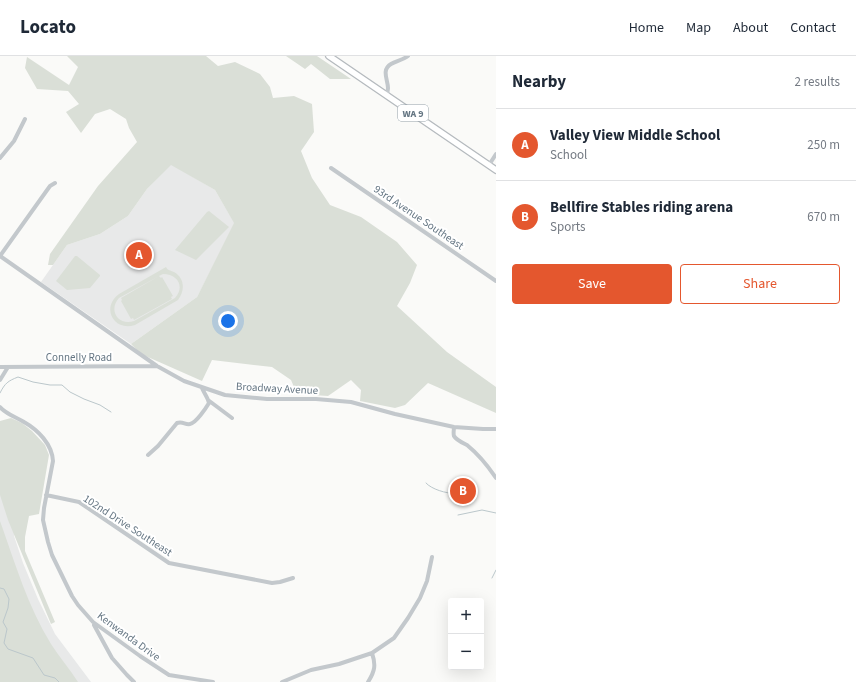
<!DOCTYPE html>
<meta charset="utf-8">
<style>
:root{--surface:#fff;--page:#f6f6f7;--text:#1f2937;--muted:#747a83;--line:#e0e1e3;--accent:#e4572e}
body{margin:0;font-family:"Source Sans 3",sans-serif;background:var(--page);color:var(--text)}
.controls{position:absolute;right:12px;bottom:12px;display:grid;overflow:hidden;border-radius:4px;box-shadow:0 4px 16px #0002}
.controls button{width:36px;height:36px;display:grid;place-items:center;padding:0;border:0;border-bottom:1px solid var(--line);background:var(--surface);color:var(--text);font:20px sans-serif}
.you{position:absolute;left:228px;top:265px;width:14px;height:14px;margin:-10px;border:3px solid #fff;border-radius:50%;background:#1a73e8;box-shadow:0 0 0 6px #1a73e833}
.badge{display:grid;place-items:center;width:26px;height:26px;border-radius:50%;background:var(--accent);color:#fff;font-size:13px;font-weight:700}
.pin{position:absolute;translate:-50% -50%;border:2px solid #fff;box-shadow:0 1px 4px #0006}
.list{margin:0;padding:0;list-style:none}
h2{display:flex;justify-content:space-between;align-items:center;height:52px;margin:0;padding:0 16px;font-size:17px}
h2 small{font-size:13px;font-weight:400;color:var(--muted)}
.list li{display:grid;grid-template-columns:26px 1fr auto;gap:12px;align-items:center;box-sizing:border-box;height:72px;padding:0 16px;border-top:1px solid var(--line)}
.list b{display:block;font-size:15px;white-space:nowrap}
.list p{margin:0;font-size:13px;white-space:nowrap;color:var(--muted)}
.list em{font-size:13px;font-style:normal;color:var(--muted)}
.actions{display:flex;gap:8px;padding:12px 16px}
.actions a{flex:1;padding:9px 0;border:1px solid var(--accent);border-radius:4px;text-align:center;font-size:14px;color:var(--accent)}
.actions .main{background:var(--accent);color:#fff}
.map{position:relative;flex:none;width:496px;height:626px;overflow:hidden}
header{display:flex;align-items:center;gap:24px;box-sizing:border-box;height:56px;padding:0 20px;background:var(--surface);border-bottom:1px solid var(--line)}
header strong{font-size:19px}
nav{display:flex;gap:22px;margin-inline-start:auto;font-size:14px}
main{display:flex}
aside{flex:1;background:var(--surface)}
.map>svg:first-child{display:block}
</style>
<header>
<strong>Locato</strong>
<nav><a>Home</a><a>Map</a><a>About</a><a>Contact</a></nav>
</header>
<main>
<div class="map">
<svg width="496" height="626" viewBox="0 0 496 626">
<rect width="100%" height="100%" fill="#fafaf8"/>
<path fill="#e8e9e9" d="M171 108 215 134 235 168 197 241 131 288 41 226 67 189 100 178 128 160 147 133Z
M0 422 18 470 14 480 23 507 38 543 55 578 91 626H75L46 588 0 483Z"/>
<path fill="#dadfd7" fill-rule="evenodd" d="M67 0H206L218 10 235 6 260 18 270 31 273 42 294 40 312 48 314 76 301 95 312 122 330 149 361 161 397 186 417 209 410 227 397 250 447 296 496 331V357L428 327 405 349 395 352 360 345 361 334 351 324 328 340 297 338 291 324 272 311 212 304 202 325 141 298 131 288 197 241 234 167 215 134 171 109 147 133 128 160 100 178 67 189 53 209H48L50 198 98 130 137 86 129 72 126 63 110 53 95 58 81 77 66 56 79 48 68 35 37 33 25 12 27 1 69 29 78 11Z
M286 0H317L351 23H330L311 8 305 13Z
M209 155 229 171 196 204 175 194 207 156Z
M75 200H77L100 219V220L90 232 67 234 56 225Z
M166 211C168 215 170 214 174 216 185 222 185 235 178 244L135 269C113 276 101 251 119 238ZM163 218C178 218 185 231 175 242L134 265C118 270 108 254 119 242L159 220Z
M159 220 161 222 162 221 173 240 171 241 172 243 134 264 133 262 131 263 121 245 122 244 121 242Z
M11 362 22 367 32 375 45 389 49 399 39 458 29 460 25 481V495L55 566 51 568 8 464 0 439V365Z
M0 465C15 507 28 551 51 588 59 601 70 613 78 626H0Z"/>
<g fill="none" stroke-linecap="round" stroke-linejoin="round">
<path stroke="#bbc7cb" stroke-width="1" d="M0 337C5 327 8 325 18 321L33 326 50 329H62L70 336 84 343 100 349 111 356
M426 427C431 433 447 438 454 437
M458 459 482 454 496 457
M492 522 496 514
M0 532 4 533 9 543 8 552 3 566 7 573 4 587 8 593 33 602 44 619 55 622 59 626"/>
<g stroke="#b5babe" stroke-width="8">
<path id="major" d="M329 0 496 114"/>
</g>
<path stroke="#c3c8cc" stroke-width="4" d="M387 39C387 37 388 34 388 32 388 24 381 14 391 8 396 5 403 4 408 0
M0 102 14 85 25 63
M489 109 496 98
M331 112 496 225
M0 200 157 310 184 325 225 339 267 343H316L351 346 395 358 454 371 483 373H496
M0 200 50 130 55 127
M0 311 157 310
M0 324 8 311
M208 344 232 362
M0 351C6 358 16 361 24 366 38 374 52 388 53 405L44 452 43 464 48 486 52 499 72 540 78 549 93 566 140 600 169 619 213 626
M454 371C454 374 453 377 454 380 456 384 463 387 467 389 478 398 488 410 496 422
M148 399 158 390 177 367C183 365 185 369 190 368 196 367 206 352 209 347 208 342 204 337 202 332
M46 439 79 446 169 507 272 527 280 526 293 522
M94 569 112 602 127 619 134 626
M282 626 311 614 339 608 372 597 394 582 408 562 420 542 427 525 432 501
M368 626C375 615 376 609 372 597"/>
<use href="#major" stroke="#fff" stroke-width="5.5"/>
</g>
<g text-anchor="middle" stroke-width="4" stroke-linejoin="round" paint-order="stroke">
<rect fill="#fff" stroke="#939fa8" stroke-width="1" x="398" y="49" width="30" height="16" rx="3"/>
<g font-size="10" font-weight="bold" fill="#657683">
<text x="413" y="61">WA 9</text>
</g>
<g font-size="11" fill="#657683" stroke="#fff">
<text transform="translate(419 161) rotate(34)" y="4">93rd Avenue Southeast</text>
<text x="79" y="305">Connelly Road</text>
<text transform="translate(277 332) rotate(3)" y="4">Broadway Avenue</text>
<text transform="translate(128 469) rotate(33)" y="4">102nd Drive Southeast</text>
<text transform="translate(129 580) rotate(36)" y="4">Kenwanda Drive</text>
</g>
</g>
</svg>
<div class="controls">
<button>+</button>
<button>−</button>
</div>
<div class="you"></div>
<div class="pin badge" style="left:139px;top:199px">A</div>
<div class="pin badge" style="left:463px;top:435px">B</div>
</div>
<aside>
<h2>Nearby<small>2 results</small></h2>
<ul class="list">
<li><span class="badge">A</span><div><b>Valley View Middle School</b><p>School</p></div><em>250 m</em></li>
<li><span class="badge">B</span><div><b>Bellfire Stables riding arena</b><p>Sports</p></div><em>670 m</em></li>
</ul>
<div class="actions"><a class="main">Save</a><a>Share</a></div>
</aside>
</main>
